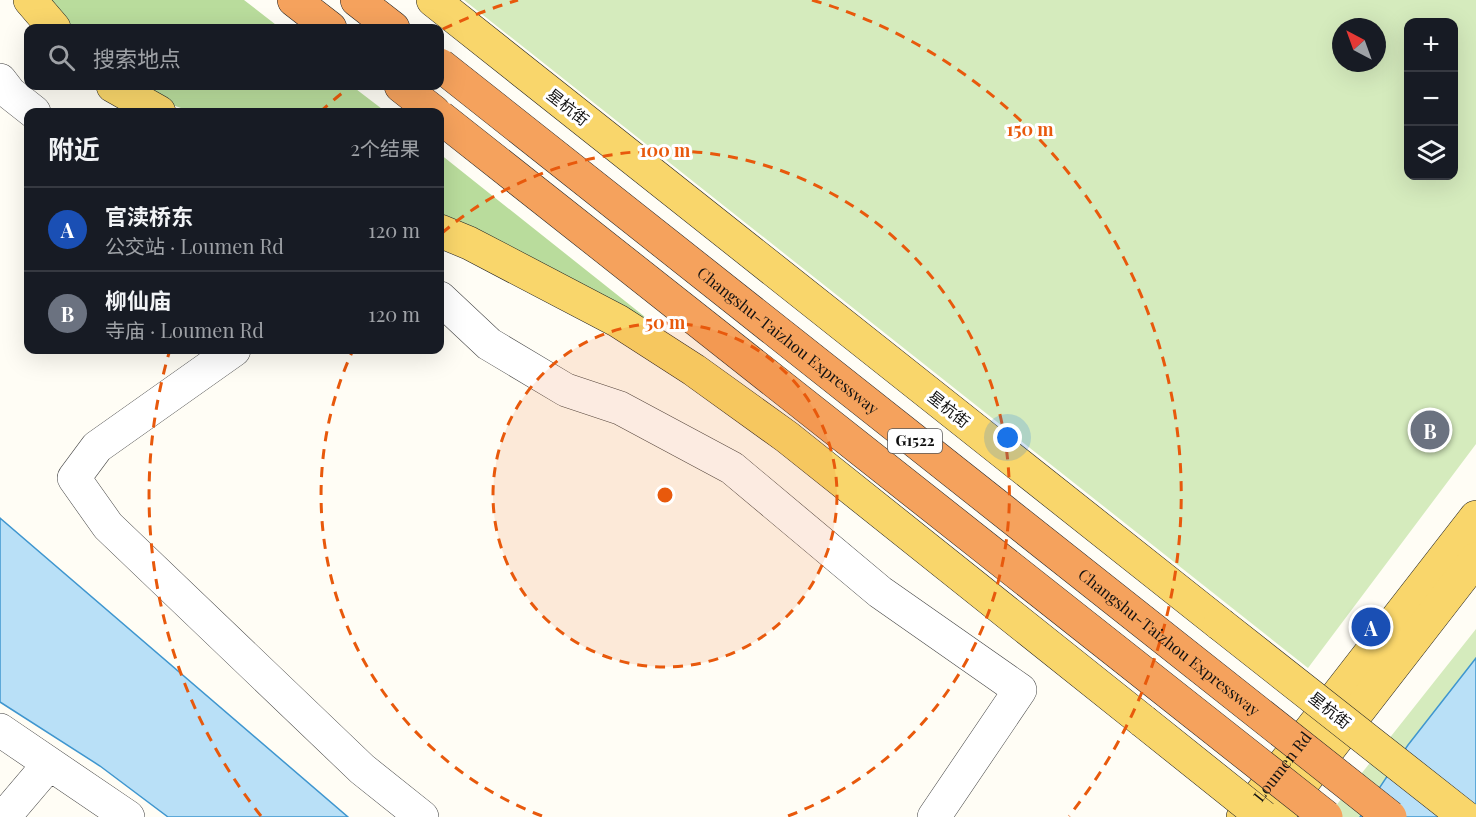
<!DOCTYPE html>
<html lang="zh">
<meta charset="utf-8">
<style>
:root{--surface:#171b24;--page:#20242c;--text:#f1f3f6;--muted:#9ea1a6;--line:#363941;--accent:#0f766e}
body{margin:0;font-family:"Playfair Display","Noto Sans SC",serif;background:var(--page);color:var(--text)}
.controls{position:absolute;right:18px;top:18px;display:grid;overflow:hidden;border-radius:12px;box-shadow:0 6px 24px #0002}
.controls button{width:54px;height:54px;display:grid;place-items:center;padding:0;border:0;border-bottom:2px solid var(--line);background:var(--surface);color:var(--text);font:30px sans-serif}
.compass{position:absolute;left:1332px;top:18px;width:54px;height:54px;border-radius:50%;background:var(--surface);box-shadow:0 6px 24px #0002;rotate:319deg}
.you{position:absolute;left:1008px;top:438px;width:21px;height:21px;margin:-15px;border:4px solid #fff;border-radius:50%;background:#1a73e8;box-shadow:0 0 0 9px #1a73e833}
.badge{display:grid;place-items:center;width:39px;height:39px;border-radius:50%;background:var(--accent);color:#fff;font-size:20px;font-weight:700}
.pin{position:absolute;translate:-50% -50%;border:3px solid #fff;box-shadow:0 2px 6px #0006}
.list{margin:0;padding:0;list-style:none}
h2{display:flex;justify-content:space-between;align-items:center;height:78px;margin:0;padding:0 24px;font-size:26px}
h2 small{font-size:20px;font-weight:400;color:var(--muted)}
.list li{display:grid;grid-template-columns:39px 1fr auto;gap:18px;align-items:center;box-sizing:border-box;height:84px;padding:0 24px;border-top:2px solid var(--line)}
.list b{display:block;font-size:22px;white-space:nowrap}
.list p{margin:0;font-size:20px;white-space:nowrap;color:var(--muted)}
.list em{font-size:20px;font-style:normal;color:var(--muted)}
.icon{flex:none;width:33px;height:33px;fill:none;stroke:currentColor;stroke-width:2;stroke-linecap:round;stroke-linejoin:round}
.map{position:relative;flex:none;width:1476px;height:817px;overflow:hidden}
.search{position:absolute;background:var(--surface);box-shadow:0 6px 24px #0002;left:24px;top:24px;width:420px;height:66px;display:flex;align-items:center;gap:15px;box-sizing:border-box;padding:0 21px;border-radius:12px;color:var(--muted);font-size:22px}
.panel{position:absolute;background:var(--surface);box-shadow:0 6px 24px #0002;left:24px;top:108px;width:420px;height:246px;border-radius:12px}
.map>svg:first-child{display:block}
</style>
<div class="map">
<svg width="1476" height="817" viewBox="0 0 1476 817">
<rect width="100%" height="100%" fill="#fffdf5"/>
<path fill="#d5ebbd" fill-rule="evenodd" d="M464 0H1476V444L1308 668ZM1408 22H1454V176H1408ZM1341 27H1377V63H1341Z
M1476 629V658L1408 745 1360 817H1327Z"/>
<path fill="#b9dc9c" d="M44 0H244L280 28H67Z
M133 86H352L386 112H192L167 103Z
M440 154 669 336 440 221Z"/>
<path fill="#b9e0f7" stroke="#3f96cf" stroke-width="1.5" d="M0 518 348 817H168L100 766 0 702Z
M1476 658V817H1360L1408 745Z"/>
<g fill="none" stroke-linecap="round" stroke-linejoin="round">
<g stroke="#444" stroke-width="34">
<path id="minor" d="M0 80 10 93 34 112
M440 298 489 344 566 390 620 408 732 468 880 592 1020 690 934 817
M234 350 97 447 74 478 108 526 362 769 422 817
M0 730 128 817
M4 817 49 764"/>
</g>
<g stroke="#222" stroke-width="34">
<g id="major">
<path d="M30 0 54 28"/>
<path d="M433 0 1220 624"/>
<path d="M113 86 159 112"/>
<path d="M440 231 469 243 618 321 694 370 787 437 1143 721"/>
<path id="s1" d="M1243 817 1476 517"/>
<path d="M1276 817 1476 559"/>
</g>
</g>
<g stroke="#222" stroke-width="34">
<path id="highway" d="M294 0 330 28
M357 0 393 28
M401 86 434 112"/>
</g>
<use href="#minor" stroke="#fff" stroke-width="33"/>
<use href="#major" stroke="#f9d66b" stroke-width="33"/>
<use href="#highway" stroke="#f5a25d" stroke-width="33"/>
<g stroke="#222" stroke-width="34" stroke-linecap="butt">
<path id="major-bridge" d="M1220 624 1465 817
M1143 721 1263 817"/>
</g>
<g stroke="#222" stroke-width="34" stroke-linecap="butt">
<g id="highway-bridge">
<path id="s2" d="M440 65 1390 817"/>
<path d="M440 117 1326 817"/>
</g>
</g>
<use href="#major-bridge" stroke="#f9d66b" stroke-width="33"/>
<use href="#highway-bridge" stroke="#f5a25d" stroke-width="33"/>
</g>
<circle cx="665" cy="495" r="172" fill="#e8590c" fill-opacity=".12"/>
<g fill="none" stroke="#e8590c" stroke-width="3" stroke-dasharray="10 8">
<circle cx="665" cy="495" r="172"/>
<path d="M542 816A344 344 0 0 1 353 350M442 233A344 344 0 1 1 788 816"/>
<path d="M261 816A516 516 0 0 1 169 353M320 112A516 516 0 0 1 351 86M443 29A516 516 0 0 1 518 0M812 0A516 516 0 0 1 1069 816"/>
</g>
<g text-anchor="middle" stroke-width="6" stroke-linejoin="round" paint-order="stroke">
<rect fill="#fff" stroke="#585858" stroke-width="1.5" x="888" y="429" width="54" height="24" rx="4.5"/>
<g font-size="15" font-weight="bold" fill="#111">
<text x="915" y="446">G1522</text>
</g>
<g font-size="16" fill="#111" stroke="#fff">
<text transform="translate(568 107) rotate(38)" y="6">星杭街</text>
<text dy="6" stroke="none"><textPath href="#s2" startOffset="444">Changshu-Taizhou Expressway</textPath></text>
<text transform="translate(949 409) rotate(38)" y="6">星杭街</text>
<text dy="6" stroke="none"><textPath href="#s2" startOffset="930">Changshu-Taizhou Expressway</textPath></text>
<text transform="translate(1330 710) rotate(38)" y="6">星杭街</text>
<text dy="6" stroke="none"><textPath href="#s1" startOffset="64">Loumen Rd</textPath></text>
</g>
</g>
<circle cx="665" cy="495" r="9" fill="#e8590c" stroke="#fff" stroke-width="3"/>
<g font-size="18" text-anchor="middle" font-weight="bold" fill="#e8590c" stroke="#fff" stroke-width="6" stroke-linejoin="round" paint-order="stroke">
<text x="1030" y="136">150 m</text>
<text x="665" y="157">100 m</text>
<text x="665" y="329">50 m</text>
</g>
</svg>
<div class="controls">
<button>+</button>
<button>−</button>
<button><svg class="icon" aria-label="layers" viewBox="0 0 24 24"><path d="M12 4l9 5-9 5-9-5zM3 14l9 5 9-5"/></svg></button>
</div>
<svg class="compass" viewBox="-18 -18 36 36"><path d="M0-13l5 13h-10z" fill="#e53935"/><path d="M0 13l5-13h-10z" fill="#9ea1a6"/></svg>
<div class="you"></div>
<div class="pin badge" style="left:1371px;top:627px;background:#1a4fb4">A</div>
<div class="pin badge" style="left:1430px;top:430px;background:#6b7280">B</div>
<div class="search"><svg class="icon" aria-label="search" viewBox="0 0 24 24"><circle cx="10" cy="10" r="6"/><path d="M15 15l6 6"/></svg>搜索地点</div>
<section class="panel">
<h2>附近<small>2个结果</small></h2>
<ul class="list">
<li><span class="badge" style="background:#1a4fb4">A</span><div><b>官渎桥东</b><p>公交站 · Loumen Rd</p></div><em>120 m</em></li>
<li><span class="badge" style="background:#6b7280">B</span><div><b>柳仙庙</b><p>寺庙 · Loumen Rd</p></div><em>120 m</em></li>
</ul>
</section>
</div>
